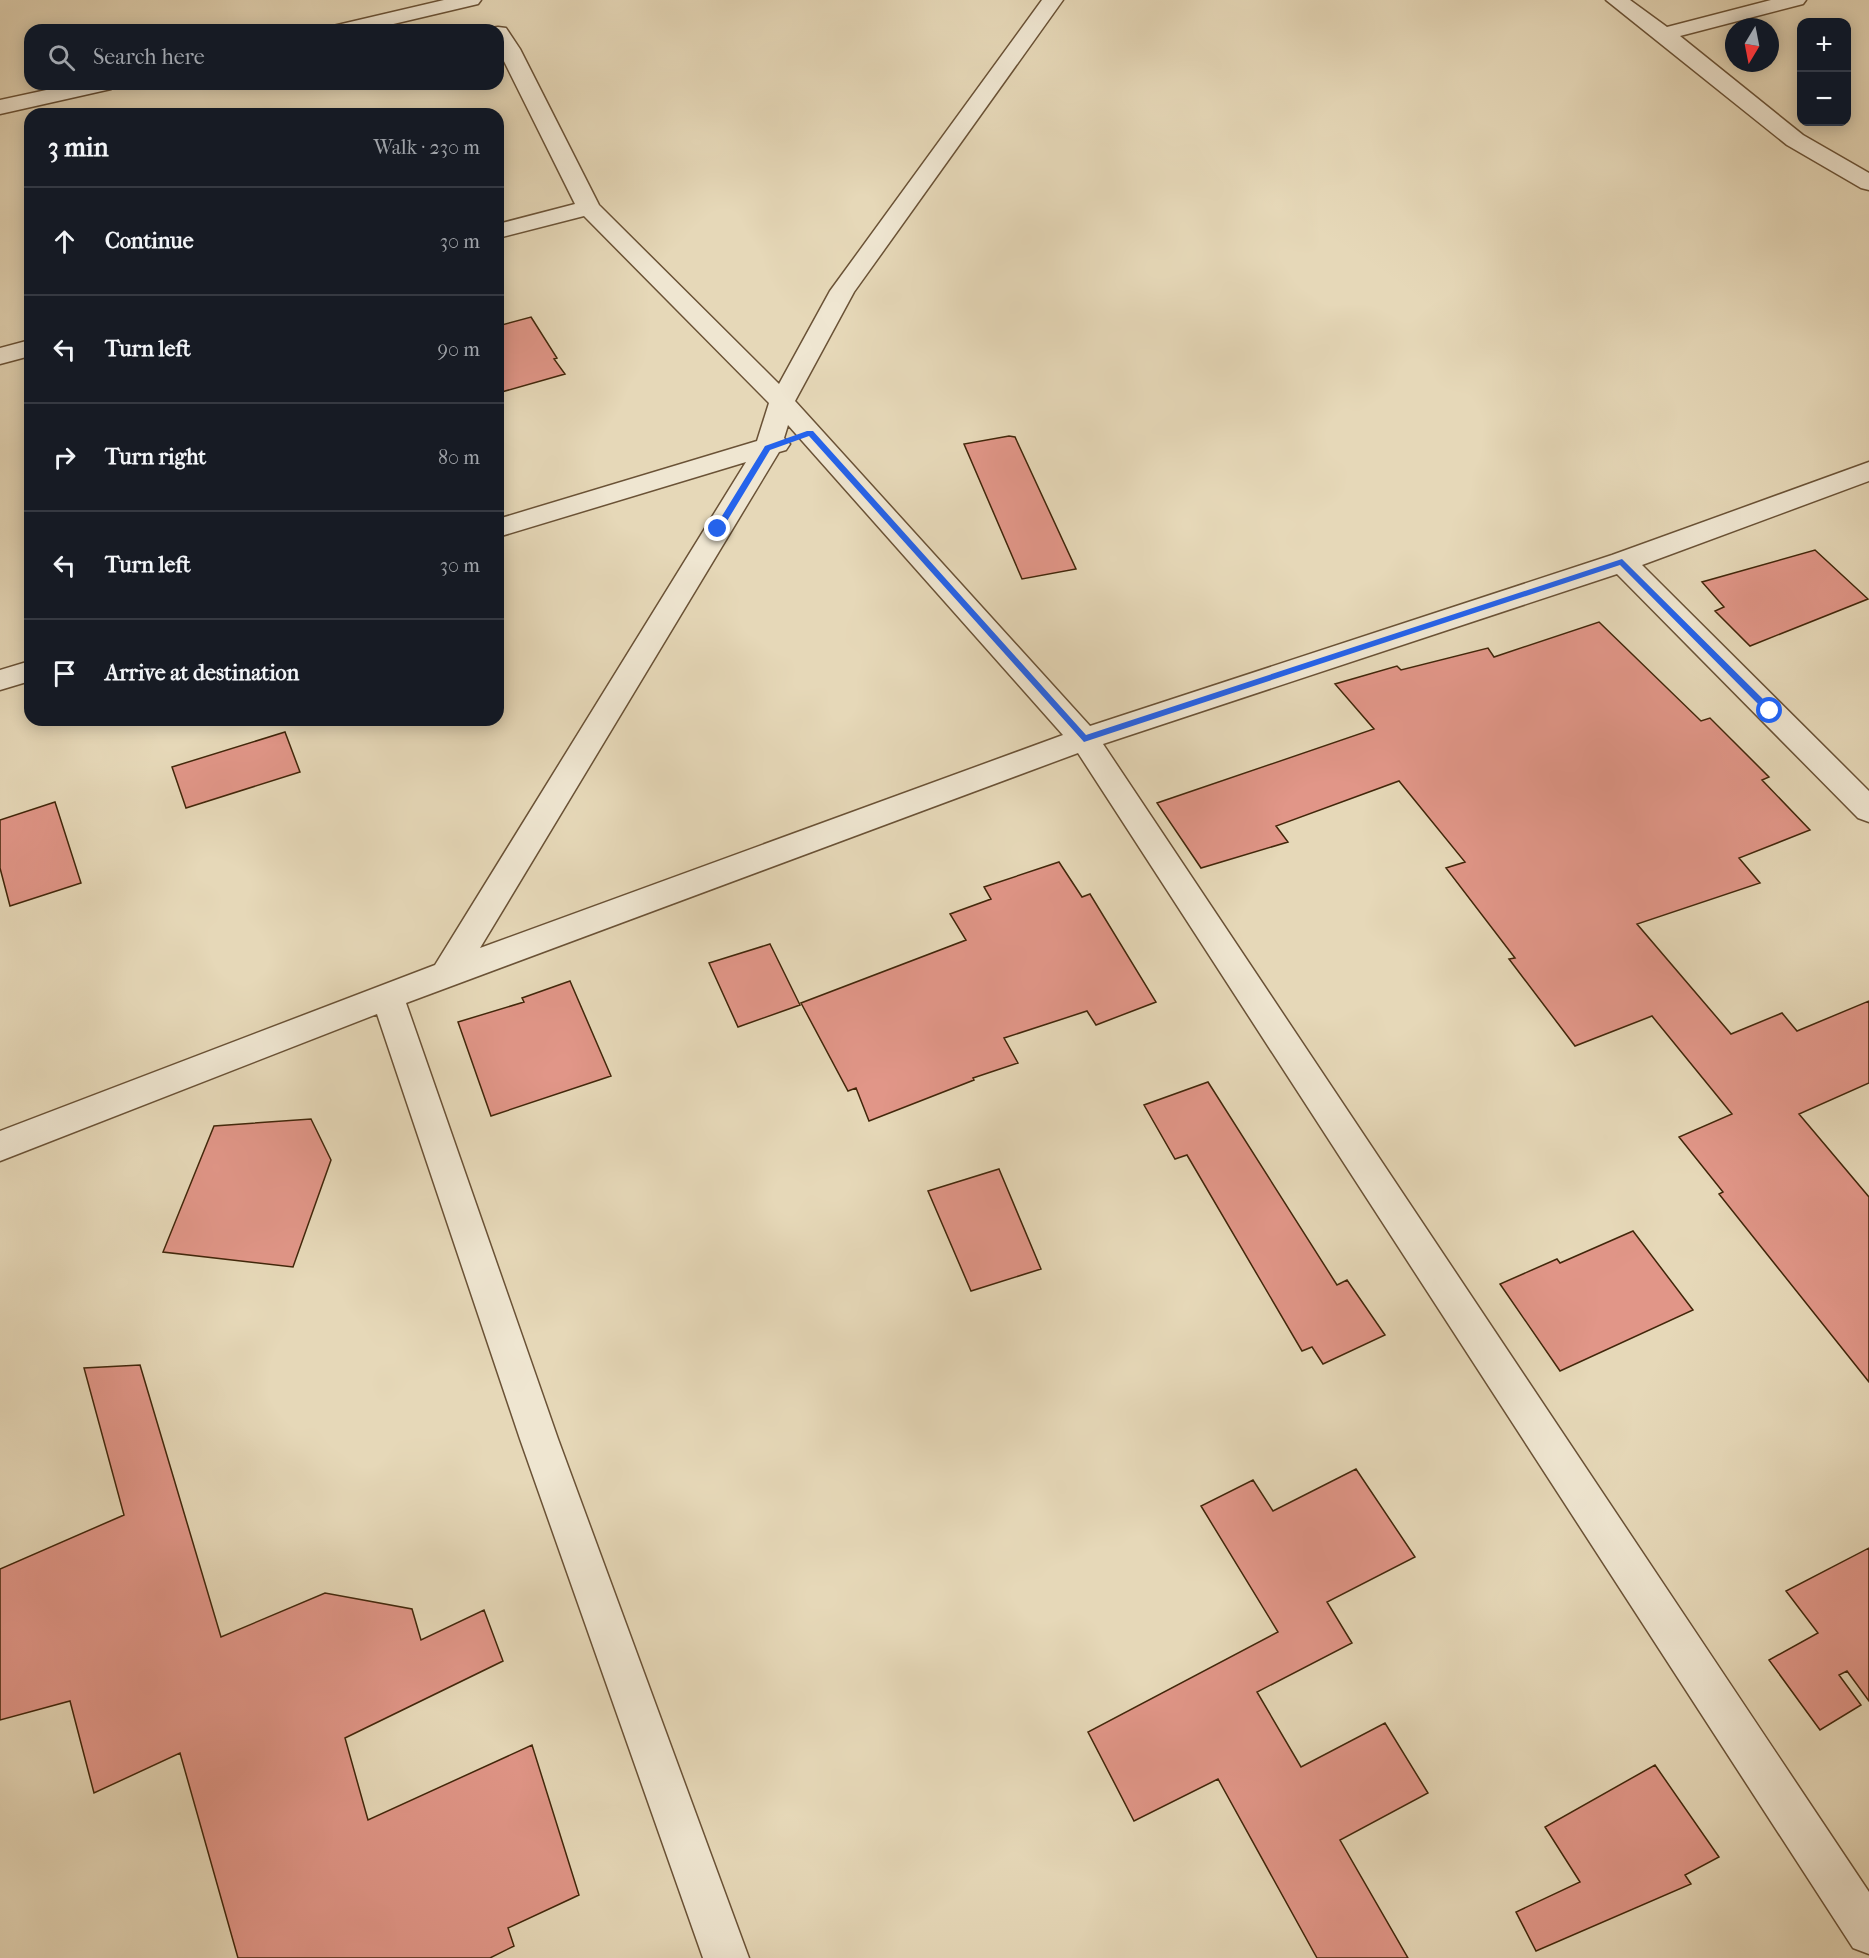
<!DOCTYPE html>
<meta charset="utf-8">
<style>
:root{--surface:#171b24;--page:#20242c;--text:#f1f3f6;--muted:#9ea1a6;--line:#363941}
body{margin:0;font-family:"IM FELL French Canon",serif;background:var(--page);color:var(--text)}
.controls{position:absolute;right:18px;top:18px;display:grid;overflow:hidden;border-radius:12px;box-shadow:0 3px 15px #0003}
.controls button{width:54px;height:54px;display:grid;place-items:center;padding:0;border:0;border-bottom:2px solid var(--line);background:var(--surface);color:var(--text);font:30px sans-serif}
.compass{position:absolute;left:1725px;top:18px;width:54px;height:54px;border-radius:50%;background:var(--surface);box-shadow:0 3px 15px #0003;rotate:190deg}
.stop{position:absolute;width:18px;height:18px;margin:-14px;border:4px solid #2563eb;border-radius:50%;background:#fff}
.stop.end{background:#2563eb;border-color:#fff;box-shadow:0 2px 6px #0008}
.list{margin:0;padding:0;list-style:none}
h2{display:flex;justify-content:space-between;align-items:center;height:78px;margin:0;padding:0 24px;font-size:26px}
h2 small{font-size:20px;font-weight:400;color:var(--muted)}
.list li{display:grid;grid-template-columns:39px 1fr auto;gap:18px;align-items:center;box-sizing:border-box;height:108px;padding:0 24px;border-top:2px solid var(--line)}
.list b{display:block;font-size:22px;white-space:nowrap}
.list em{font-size:20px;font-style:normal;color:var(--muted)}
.icon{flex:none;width:33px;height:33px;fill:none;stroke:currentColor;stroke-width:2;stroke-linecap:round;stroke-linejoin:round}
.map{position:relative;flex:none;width:1869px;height:1958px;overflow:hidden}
.search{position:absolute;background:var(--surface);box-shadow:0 3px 15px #0003;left:24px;top:24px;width:480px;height:66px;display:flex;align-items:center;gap:15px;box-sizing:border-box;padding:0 21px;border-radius:18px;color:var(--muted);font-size:22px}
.panel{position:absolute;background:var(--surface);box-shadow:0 3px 15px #0003;left:24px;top:108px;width:480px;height:618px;border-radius:18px}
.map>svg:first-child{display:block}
</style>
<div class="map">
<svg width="1869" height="1958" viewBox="0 0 1869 1958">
<rect width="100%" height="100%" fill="#e6d8b8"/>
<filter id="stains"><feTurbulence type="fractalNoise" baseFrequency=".00333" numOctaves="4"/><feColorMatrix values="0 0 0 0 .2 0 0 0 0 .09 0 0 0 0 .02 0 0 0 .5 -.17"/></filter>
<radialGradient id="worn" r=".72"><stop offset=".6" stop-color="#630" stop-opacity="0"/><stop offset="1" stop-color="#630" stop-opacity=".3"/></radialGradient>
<path fill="#e19688" stroke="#41260a" stroke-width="1.5" d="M531 317 557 358 554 359 565 374 498 393V326Z
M1009 436 1015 437 1076 569 1022 579 964 444Z
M1815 550 1868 599 1750 646 1715 611 1724 607 1702 582Z
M1599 622 1701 721 1710 718 1769 777 1762 780 1810 830 1739 858 1760 883 1637 924 1731 1034 1782 1013 1797 1031 1869 1001V1083L1799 1114 1869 1197V1382L1719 1194 1723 1192 1679 1137 1732 1114 1652 1016 1575 1046 1509 959 1515 958 1446 868 1465 862 1399 781 1276 826 1288 842 1201 868 1157 803 1374 729 1335 684 1397 666 1401 670 1488 648 1494 657Z
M285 732 300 772 186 808 172 767Z
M55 802 81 883 10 906 0 868V820Z
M1059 862 1082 897 1090 894 1156 1002 1096 1025 1087 1011 1004 1038 1018 1063 973 1078 974 1080 869 1121 856 1088 848 1091 801 1003 966 940 950 914 991 899 984 887Z
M770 944 800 1005 738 1027 709 963Z
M570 981 611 1076 491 1116 458 1022 524 1002 522 998Z
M1208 1082 1337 1285 1347 1280 1385 1335 1323 1364 1312 1347 1302 1351 1187 1155 1175 1159 1144 1105Z
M311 1119 331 1160 293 1267 163 1252 214 1126Z
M999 1169 1041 1269 971 1291 928 1191Z
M1633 1231 1693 1310 1560 1371 1500 1284 1557 1259 1560 1263Z
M140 1365 221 1637 325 1593 412 1609 421 1640 484 1610 503 1661 345 1738 368 1820 532 1745 579 1895 508 1928 514 1946 490 1958H238L180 1753 94 1793 70 1701 0 1720V1569L124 1515 84 1368Z
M1356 1469 1415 1557 1327 1602 1352 1643 1257 1692 1301 1767 1385 1723 1428 1793 1340 1840 1408 1958H1317L1218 1779 1134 1821 1088 1732 1278 1632 1201 1506 1253 1480 1273 1511Z
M1869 1548V1701L1847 1671 1839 1675 1861 1705 1820 1730 1769 1660 1818 1633 1786 1591Z
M1655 1765 1719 1857 1685 1875 1691 1884 1536 1951 1516 1912 1580 1882 1545 1827Z"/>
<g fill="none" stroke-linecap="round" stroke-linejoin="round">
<g stroke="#6a5236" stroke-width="3">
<path id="street" d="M444 0H481L478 4 368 30H329L333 26Z
M1042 0H1063L854 292 795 401 1090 726 1612 555 1869 462V481L1642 565 1869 791V822L1858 818 1617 574 1103 744 1869 1892V1954L1853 1948 1078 753 406 1003 558 1439 749 1958H703L520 1439 377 1014 0 1161V1131L435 965 746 462 498 537V519L757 441 769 403 584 216 498 238V224L575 204 498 49V30H489L490 28 498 27 506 28 520 49 599 205 779 384 830 291ZM788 425 1063 735 480 948 779 452 786 450 790 444 784 438Z
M1606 0H1630L1667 27 1771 0H1806L1803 4 1680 36 1803 135 1869 173V190L1861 188 1787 145Z
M74 84H114L111 89 0 114V100Z
M30 340V356L0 364V348Z
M30 661V681L0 690V670Z"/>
</g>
<use href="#street" fill="#efe6d1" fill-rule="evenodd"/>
</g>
<path fill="#2563eb" d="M807 431H813L1086 735 1622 559 1775 711 1767 713 1620 565 1084 742 809 436 770 450 721 531H715L714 529 765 446Z"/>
<rect width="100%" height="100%" filter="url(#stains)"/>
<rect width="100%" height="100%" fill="url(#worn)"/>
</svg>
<div class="controls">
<button>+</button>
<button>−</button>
</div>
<svg class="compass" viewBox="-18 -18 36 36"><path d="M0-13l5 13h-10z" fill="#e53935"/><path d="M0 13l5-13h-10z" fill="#9ea1a6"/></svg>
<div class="stop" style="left:1770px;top:711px"></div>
<div class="stop end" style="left:718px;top:529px"></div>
<div class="search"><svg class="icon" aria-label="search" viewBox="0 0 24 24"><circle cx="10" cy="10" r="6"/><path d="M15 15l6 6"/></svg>Search here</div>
<section class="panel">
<h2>3 min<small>Walk · 230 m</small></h2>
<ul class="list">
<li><svg class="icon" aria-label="ahead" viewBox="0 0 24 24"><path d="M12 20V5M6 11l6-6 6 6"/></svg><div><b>Continue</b></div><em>30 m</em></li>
<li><svg class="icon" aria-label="left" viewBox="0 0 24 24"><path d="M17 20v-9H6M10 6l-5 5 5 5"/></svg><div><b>Turn left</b></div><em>90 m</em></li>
<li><svg class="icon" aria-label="right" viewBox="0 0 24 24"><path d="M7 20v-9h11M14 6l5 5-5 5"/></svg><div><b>Turn right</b></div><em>80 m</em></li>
<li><svg class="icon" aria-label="left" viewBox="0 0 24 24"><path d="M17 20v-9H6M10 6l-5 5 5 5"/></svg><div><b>Turn left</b></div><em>30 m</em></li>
<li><svg class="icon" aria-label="arrive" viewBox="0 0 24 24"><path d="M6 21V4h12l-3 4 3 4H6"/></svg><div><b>Arrive at destination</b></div></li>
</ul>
</section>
</div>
